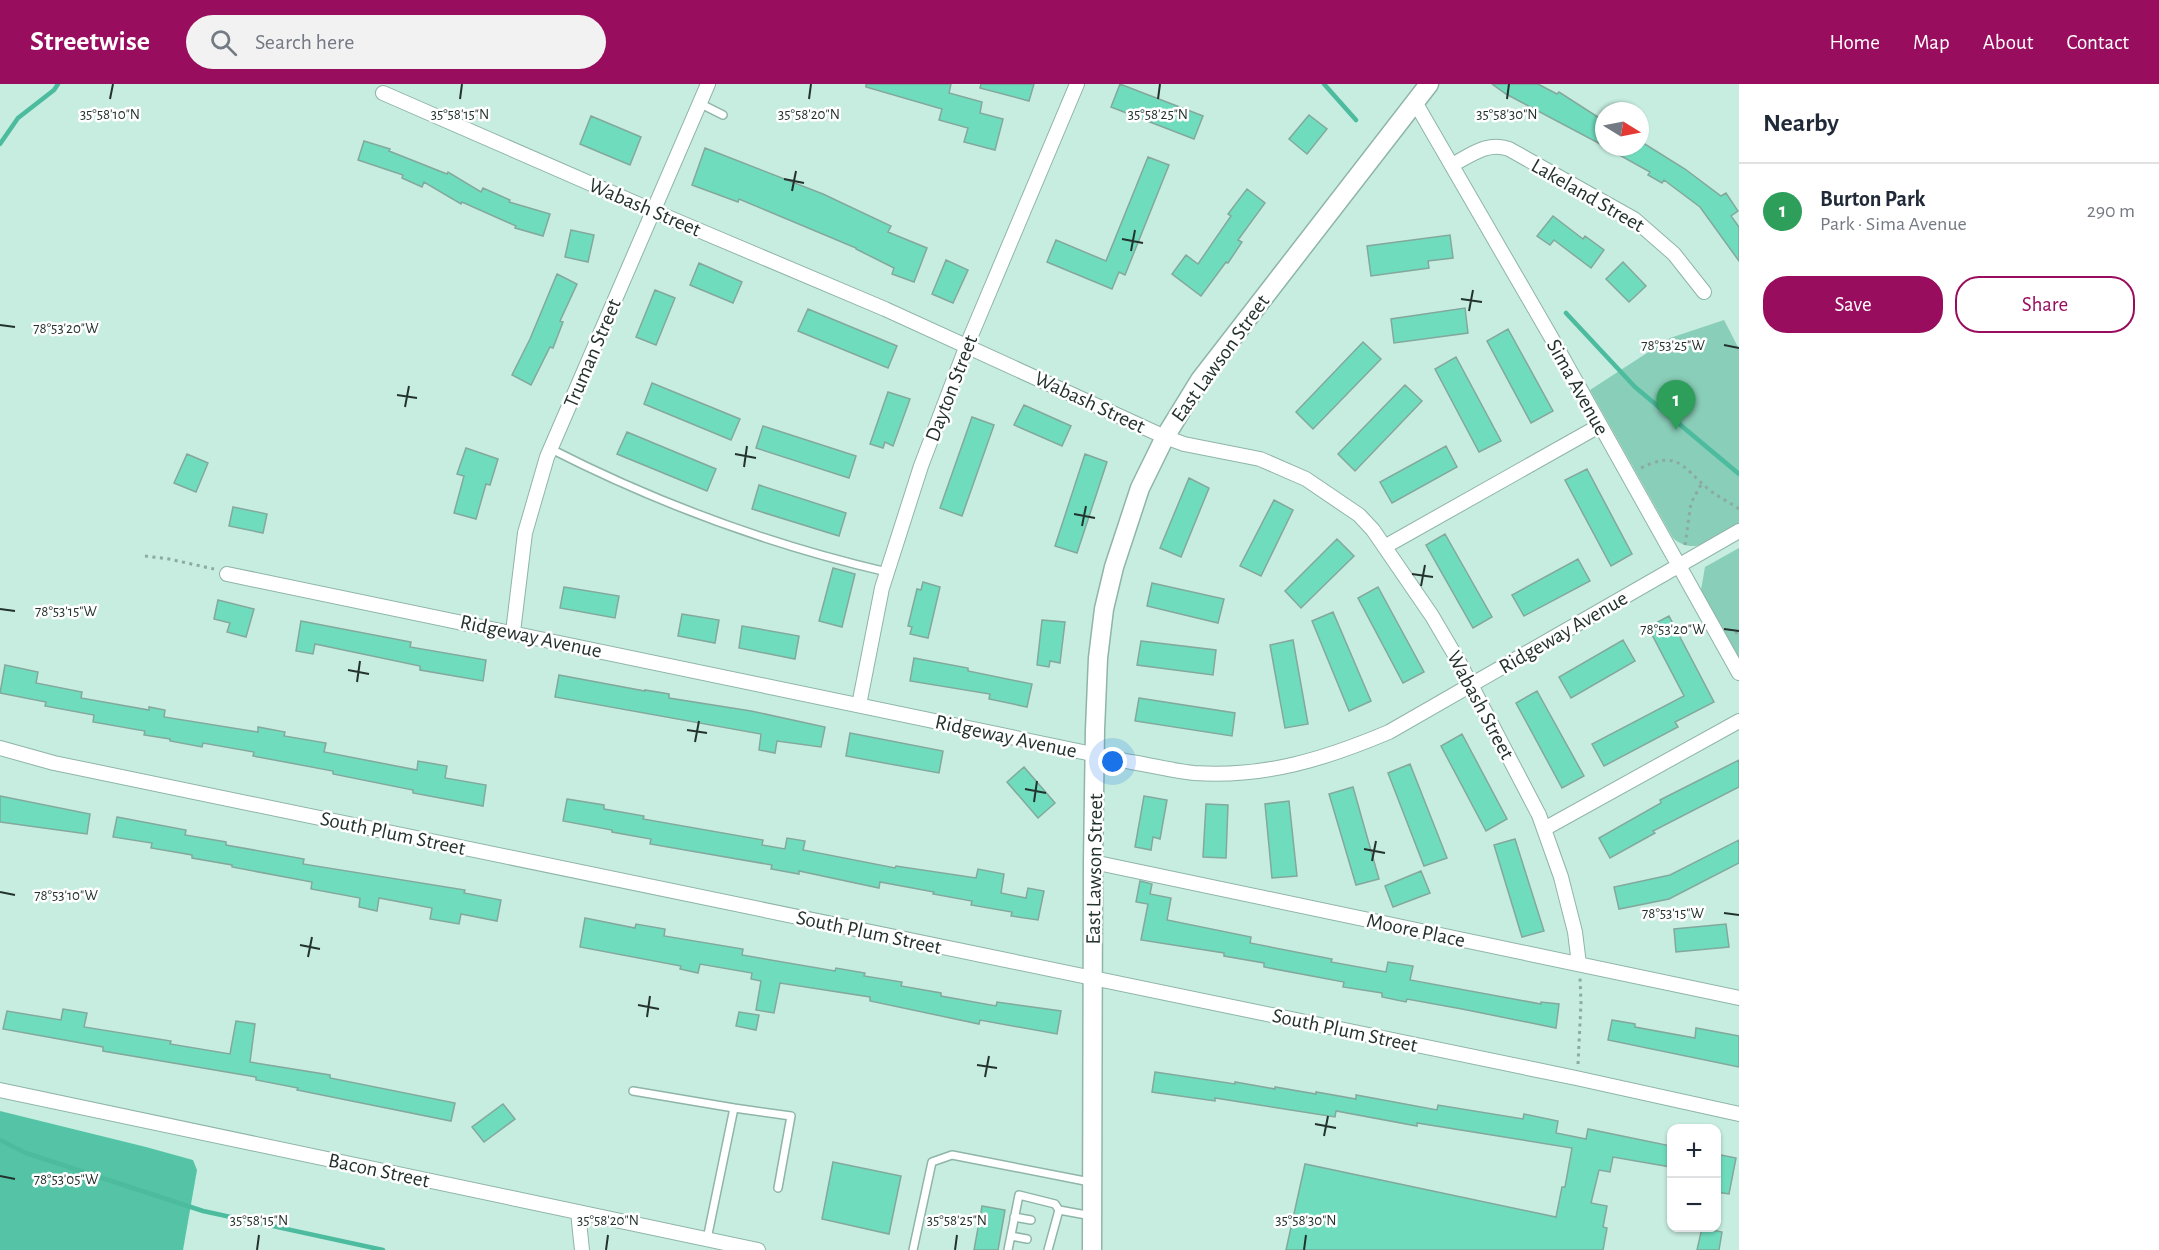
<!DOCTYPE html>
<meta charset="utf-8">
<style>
:root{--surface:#fff;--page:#f2f2f3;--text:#1f2937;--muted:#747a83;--line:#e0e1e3;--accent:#990d5f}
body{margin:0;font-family:"Alegreya Sans",sans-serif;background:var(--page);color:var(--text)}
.controls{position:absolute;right:18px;bottom:18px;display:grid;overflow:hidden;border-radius:12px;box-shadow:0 2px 4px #0004}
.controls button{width:54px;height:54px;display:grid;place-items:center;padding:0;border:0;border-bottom:2px solid var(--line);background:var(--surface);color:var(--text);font:30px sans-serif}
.compass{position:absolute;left:1595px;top:18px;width:54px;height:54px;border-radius:50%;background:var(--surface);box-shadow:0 2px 4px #0004;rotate:100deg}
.you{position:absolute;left:1113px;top:678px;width:21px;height:21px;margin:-15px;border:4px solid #fff;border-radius:50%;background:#1a73e8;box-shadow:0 0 0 9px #1a73e833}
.badge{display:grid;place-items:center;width:39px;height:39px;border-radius:50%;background:var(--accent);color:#fff;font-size:20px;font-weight:700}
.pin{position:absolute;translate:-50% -50px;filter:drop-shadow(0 2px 3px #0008)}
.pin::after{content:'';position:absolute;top:32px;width:21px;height:18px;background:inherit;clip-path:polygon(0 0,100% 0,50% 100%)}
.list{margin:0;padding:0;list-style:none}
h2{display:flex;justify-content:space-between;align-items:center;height:78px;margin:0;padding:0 24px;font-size:26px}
h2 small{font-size:20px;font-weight:400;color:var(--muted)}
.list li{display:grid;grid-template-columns:39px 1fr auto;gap:18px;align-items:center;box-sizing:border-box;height:96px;padding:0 24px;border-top:2px solid var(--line)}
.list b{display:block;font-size:22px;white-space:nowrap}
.list p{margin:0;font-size:20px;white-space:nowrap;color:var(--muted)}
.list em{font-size:20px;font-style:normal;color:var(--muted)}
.actions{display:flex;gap:12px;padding:18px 24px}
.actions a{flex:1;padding:14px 0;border:2px solid var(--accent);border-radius:24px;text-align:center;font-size:21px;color:var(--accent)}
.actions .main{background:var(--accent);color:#fff}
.icon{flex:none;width:33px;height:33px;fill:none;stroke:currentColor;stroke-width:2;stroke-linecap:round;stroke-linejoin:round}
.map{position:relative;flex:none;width:1739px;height:1166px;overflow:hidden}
header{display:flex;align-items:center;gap:36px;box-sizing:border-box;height:84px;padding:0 30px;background:var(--accent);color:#fff}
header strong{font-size:28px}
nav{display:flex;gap:33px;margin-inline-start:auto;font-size:21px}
.search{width:420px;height:54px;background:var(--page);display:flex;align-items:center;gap:15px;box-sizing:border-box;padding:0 21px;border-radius:33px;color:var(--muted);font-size:22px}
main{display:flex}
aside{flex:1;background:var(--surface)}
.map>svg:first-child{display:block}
</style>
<header>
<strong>Streetwise</strong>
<div class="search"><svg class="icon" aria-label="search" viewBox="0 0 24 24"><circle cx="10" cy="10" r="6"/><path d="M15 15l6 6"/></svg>Search here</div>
<nav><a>Home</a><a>Map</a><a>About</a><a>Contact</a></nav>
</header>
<main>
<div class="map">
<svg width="1739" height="1166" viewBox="0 0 1739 1166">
<rect width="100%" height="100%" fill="#c6ede0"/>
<path fill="#89ceb8" d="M1724 236 1739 265V439C1718 452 1695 474 1673 454L1590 306 1670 254Z
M1739 464V573L1701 506 1705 483Z"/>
<path fill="#55c4a6" d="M0 1027 146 1063 193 1076 197 1086 183 1166H0Z"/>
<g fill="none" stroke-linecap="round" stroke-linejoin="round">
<path stroke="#4cbb9e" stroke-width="4.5" d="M1324 0 1356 36
M0 60 18 34 54 6 58 0
M1566 229 1635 303 1739 390
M0 1056 26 1069 203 1127 383 1166"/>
</g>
<path fill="#6fdcbe" stroke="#83a89c" stroke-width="1.5" d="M866 0H951L949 9 982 18 980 29 1003 35 995 66 964 58 968 44 939 36 942 25 866 3Z
M981 0H1034L1029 17 980 4Z
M1120 0 1203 32 1194 55 1111 23Z
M1492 0H1538L1557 10 1559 8 1604 37V62L1506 10Z
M1309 31 1327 45 1307 70 1289 55Z
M591 32 641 53 630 81 580 60Z
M364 57 390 65 389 67 447 90 448 88 481 108 483 104 510 116 509 118 550 130 543 152 515 144 516 142 462 118 461 120 424 98 422 103 402 94 403 91 358 76Z
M1640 57 1685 85 1721 112 1726 109 1738 127 1731 132 1739 143V177L1700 123 1664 96 1662 99 1648 91 1650 88 1605 63H1640Z
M705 64 823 110 891 142 888 148 927 164 914 198 892 190 894 184 856 165V164L739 115 738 118 692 101Z
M1148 73 1169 81 1125 191 1119 188 1112 205 1047 178 1056 156 1106 177Z
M1247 105 1265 119 1238 156 1242 158 1228 179 1226 178 1201 212 1172 190 1186 171 1198 180 1231 132 1228 130Z
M1553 132 1583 155 1585 152 1604 166 1591 184 1554 156 1550 161 1537 152Z
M571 146 594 151 588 178 565 173Z
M1450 151 1453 174 1428 177 1429 184 1371 192 1367 162Z
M946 176 968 186 953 219 932 210Z
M1623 178 1646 202 1629 218 1606 195Z
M699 179 742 198 733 219 690 201Z
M557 190 577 200 560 237 563 238 553 264 550 263 531 301 512 291 530 255Z
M655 206 675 214 656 261 636 253Z
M1465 224 1468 249 1394 259 1391 235Z
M808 225 897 262 888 284 798 247Z
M1508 245 1553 327 1531 339 1487 257Z
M1363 258 1381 275 1313 345 1296 328Z
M1456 273 1501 357 1479 368 1435 285Z
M652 299 740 335 731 356 644 320Z
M1405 301 1422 317 1355 387 1338 370Z
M888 308 910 315 893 362 885 358 883 364 870 360Z
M1024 321 1071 342 1062 362 1014 341Z
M972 333 994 341 962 432 940 424Z
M763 342 856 372 849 394 756 364Z
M627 348 716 385 707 407 617 370Z
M1446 362 1457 383 1392 419 1380 398Z
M466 364 498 375 490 401 486 400 476 435 454 429 464 392 457 390Z
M187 370 208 379 196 408 174 399Z
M1085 370 1107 378 1077 469 1055 462Z
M1587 385 1632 470 1611 482 1565 396Z
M1189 394 1209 404 1181 473 1160 464Z
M759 401 846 429 839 452 752 425Z
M1274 416 1293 426 1261 492 1240 482Z
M233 423 267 430 263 449 229 442Z
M1445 450 1492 533 1473 544 1426 461Z
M1337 455 1354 472 1301 524 1285 507Z
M1578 475 1590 497 1524 532 1512 511Z
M833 484 855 490 842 543 819 537Z
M923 498 940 503 928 554 910 550 912 543 908 542 917 505 921 506Z
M1152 499 1224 515 1218 539 1147 522Z
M564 503 619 512 615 534 560 524Z
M1378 503 1424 588 1403 599 1358 514Z
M218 516 254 525 246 553 227 548 230 539 214 535Z
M1333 528 1371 617 1349 627 1312 537Z
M682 530 719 536 715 559 678 552Z
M1669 532 1714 618 1675 638 1678 643 1604 682 1592 660 1684 612 1648 543Z
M1042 536 1065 538 1060 579 1050 577 1049 583 1037 581Z
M301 537 411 558 410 563 486 576 483 597 420 586V582L315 560 313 570 296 567Z
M742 542 799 552 795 575 739 564Z
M1293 556 1308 640 1285 644 1270 561Z
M1623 556 1635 577 1571 614 1559 593Z
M1141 557 1216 566 1213 591 1137 581Z
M914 574 968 584V587L1032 600 1027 623 989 615 990 610 910 597Z
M5 581 38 588 36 599 82 608 81 614 149 626V623L165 626 164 633 258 648V643L285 648 284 652 326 659 324 668 417 686 418 677 447 682 445 694 486 701 483 722 413 709V706L333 690V687L253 672 254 668 203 659 202 663 170 657V655L144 651 145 647 93 638 94 631 45 622 46 618 0 609Z
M559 591 645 607V606L669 610V614L751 627 825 643 821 663 777 657 775 669 759 666 761 650 555 613Z
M1537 607 1584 692 1562 704 1516 619Z
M1139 614 1235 629 1232 652 1135 637Z
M850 649 943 667 939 689 846 672Z
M1462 650 1507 735 1486 747 1441 662Z
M1739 676V703L1653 747 1655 749 1610 774 1599 754 1661 719 1660 716Z
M1410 680 1447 774 1424 782 1388 689Z
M1024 683 1055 719 1038 734 1007 698Z
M1353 703 1379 795 1356 801 1329 710Z
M0 712 90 730 87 750 0 738Z
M1144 712 1167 716 1160 755 1153 753 1151 766 1135 763Z
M567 715 604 721V725L644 732 643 735 763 756 762 761 785 765 787 754 805 757 803 766 895 784 896 782 976 794 978 785 1004 790 1001 809 1026 814 1028 804 1044 807 1038 836 1011 832 1012 828 971 821 972 817 933 810 934 808 880 798 879 804 799 787V790L771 785 772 781 650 760 651 755 612 748V746L563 737Z
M1289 717 1297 792 1272 794 1265 720Z
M1206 720 1228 721 1226 774 1203 773Z
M117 733 186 746 185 751 226 758V761L304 775 303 780 465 806 464 809 501 816 497 837 461 830 459 840 430 835 432 824 379 814 377 827 359 823 360 814 311 805 312 798 232 783V781L192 774V771L151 764 152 759 113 753Z
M1515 755 1544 847 1522 853 1494 761Z
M1739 756V779L1669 815 1619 825 1614 803 1670 791Z
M1421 787 1430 809 1393 823 1385 802Z
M1140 797 1152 800 1150 810 1171 814 1167 836 1251 853 1250 859 1332 875 1331 878 1386 888 1388 878 1413 882 1410 896 1541 920V918L1559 920 1556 944 1462 925 1407 915 1406 918 1382 913V909L1343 903 1344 898 1264 883V879L1224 872V869L1141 856 1148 820 1136 818Z
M585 834 635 844 636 840 665 845 664 852 743 865 742 871 835 887 836 884 865 889 864 892 902 898 901 902 941 909V912L996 922 997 918 1061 927 1057 950 980 936 979 940 870 917V913L780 899 774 929 756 926 761 897 751 895 752 889 700 880 698 889 680 885 681 882 580 863Z
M1726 840 1729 863 1676 868 1674 845Z
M63 925 87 929 84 943 171 957 170 960 230 970 236 937 255 940 250 978 330 991V994L455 1019 451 1037 297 1006 298 1004 256 996V993L103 967V963L3 945 7 927 61 936Z
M739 928 759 931 756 946 736 942Z
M1612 936 1635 940V943L1695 954 1696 944 1739 952V983L1608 956Z
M1155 988 1235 1000V998L1275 1005V1003L1316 1010V1008L1356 1015V1011L1437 1026 1438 1021 1523 1035 1524 1030 1558 1037 1556 1049 1586 1055 1588 1045 1671 1062V1083L1613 1073 1610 1088 1599 1086 1591 1119 1607 1122 1603 1143 1607 1144 1603 1166H1286L1305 1080 1556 1133 1562 1103H1565L1572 1064 1417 1039V1042L1336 1027 1335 1033 1215 1014V1017L1152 1008Z
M503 1020 515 1035 484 1058 472 1043Z
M1716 1070 1736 1074 1729 1110 1716 1108Z
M833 1078 901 1092 889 1150 822 1135Z
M982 1122 1005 1126 998 1166H974Z
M1702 1144 1722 1148 1719 1166H1697Z"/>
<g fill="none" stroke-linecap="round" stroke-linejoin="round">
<g stroke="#8fb5a8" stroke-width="10">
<path id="lane" d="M699 19 723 31
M551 365C657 419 771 461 887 488
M633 1007 734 1024
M1014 1133 1031 1136
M1011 1152 1027 1155
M707 1155 734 1024 791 1032 778 1104
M913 1166 932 1078 952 1071 1090 1098
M1008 1166 1019 1111 1055 1120 1059 1126 1092 1132
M1048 1166 1059 1126"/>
</g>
<g stroke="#8fb5a8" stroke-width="16">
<path id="street" d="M383 9 665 132 885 225 1165 353 1184 360 1260 375 1306 395 1359 431 1373 446 1432 532 1459 578 1539 731 1561 793 1575 848 1579 880
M1415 18 1551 253 1739 589
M1452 81C1471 71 1488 57 1509 65L1634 135 1674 170 1704 208
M1386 462 1599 342
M227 490 1131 678C1151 681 1173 687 1194 689 1264 694 1325 675 1389 648L1739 447
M513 548 525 449 547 373 708 0
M859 621 882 504 921 382 967 261 1077 0
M0 664 54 679 1576 994 1739 1030
M1544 745 1739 637
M1093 778 1739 914
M0 1006 758 1166
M578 1128 582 1166"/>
</g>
<g stroke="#8fb5a8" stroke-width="21">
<path id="secondary" d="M1092 1166 1093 778 1095 646 1098 574 1104 525 1114 483 1140 404 1165 353 1200 296 1429 0"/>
</g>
<path stroke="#8baaa0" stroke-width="3" stroke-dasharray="3 4.5" stroke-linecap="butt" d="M1641 384C1677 366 1682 382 1707 404 1716 412 1728 417 1739 425
M1685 461 1691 419 1702 399
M145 472 169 475 214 485
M1735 549 1739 548
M1578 980 1581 919 1580 894"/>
<use href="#lane" stroke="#fff" stroke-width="7"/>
<use href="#street" stroke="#fff" stroke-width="14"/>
<use href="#secondary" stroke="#fff" stroke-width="18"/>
</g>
<path fill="none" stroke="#23322d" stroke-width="2" d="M110 15 113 0M460 15 462 0M809 15 811 0M1158 15 1160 0M1507 15 1509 0M784 95 804 99M792 107 796 87M1122 155 1143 159M1131 167 1135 146M1461 215 1482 218M1469 227 1473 206M0 241 15 243M1724 261 1739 264M397 311 417 314M405 323 409 302M735 370 756 374M744 383 747 362M1074 430 1095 434M1082 442 1086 422M1412 490 1433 493M1421 502 1425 481M0 525 15 527M1724 545 1739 547M348 586 369 590M357 598 360 577M687 646 707 649M695 658 699 637M1025 705 1046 709M1034 718 1037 697M1364 765 1385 769M1372 777 1376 757M0 808 15 811M1724 829 1739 831M300 861 320 865M308 873 312 853M638 921 659 925M647 933 650 912M977 981 997 984M985 993 989 972M1315 1040 1336 1044M1324 1052 1328 1032M0 1092 15 1095M257 1166 259 1151M606 1166 608 1151M955 1166 957 1151M1304 1166 1306 1151"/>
<g text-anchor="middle" stroke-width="5" stroke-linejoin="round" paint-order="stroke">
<g font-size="21" fill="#23322d" stroke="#fff">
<text transform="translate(1588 111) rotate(30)" y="7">Lakeland Street</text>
<text transform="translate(645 123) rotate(23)" y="7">Wabash Street</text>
<text transform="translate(592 269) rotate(-67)" y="7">Truman Street</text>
<text transform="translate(1220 274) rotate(-54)" y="7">East Lawson Street</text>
<text transform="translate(1578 303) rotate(61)" y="7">Sima Avenue</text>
<text transform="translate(951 304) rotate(-69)" y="7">Dayton Street</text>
<text transform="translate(1090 318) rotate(25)" y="7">Wabash Street</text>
<text transform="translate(1563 548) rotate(-30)" y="7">Ridgeway Avenue</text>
<text transform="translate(531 552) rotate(12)" y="7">Ridgeway Avenue</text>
<text transform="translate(1481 621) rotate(62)" y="7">Wabash Street</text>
<text transform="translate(1006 652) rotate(12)" y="7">Ridgeway Avenue</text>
<text transform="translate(393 749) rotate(12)" y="7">South Plum Street</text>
<text transform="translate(1094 785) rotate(-89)" y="7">East Lawson Street</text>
<text transform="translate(1416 846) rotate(12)" y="7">Moore Place</text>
<text transform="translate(869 848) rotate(12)" y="7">South Plum Street</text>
<text transform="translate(1345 946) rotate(12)" y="7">South Plum Street</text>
<text transform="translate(379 1086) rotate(12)" y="7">Bacon Street</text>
</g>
</g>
<g font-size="15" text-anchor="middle" fill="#23322d" stroke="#fff" stroke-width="5" stroke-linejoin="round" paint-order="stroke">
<text x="110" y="35">35°58'10"N</text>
<text x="460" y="35">35°58'15"N</text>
<text x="809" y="35">35°58'20"N</text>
<text x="1158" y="35">35°58'25"N</text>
<text x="1507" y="35">35°58'30"N</text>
<text x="66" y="249">78°53'20"W</text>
<text x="1673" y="266">78°53'25"W</text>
<text x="66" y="532">78°53'15"W</text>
<text x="1673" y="550">78°53'20"W</text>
<text x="66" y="816">78°53'10"W</text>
<text x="1673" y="834">78°53'15"W</text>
<text x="66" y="1100">78°53'05"W</text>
<text x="259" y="1141">35°58'15"N</text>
<text x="608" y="1141">35°58'20"N</text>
<text x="957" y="1141">35°58'25"N</text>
<text x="1306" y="1141">35°58'30"N</text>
</g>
</svg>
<div class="controls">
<button>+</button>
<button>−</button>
</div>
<svg class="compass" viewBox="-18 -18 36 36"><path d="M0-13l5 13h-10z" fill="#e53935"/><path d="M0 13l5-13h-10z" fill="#747a83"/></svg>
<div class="you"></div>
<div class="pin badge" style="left:1676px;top:346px;background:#2e9e5b">1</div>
</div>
<aside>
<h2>Nearby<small></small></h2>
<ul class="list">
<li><span class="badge" style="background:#2e9e5b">1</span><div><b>Burton Park</b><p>Park · Sima Avenue</p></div><em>290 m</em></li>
</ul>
<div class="actions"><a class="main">Save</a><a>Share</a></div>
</aside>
</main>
